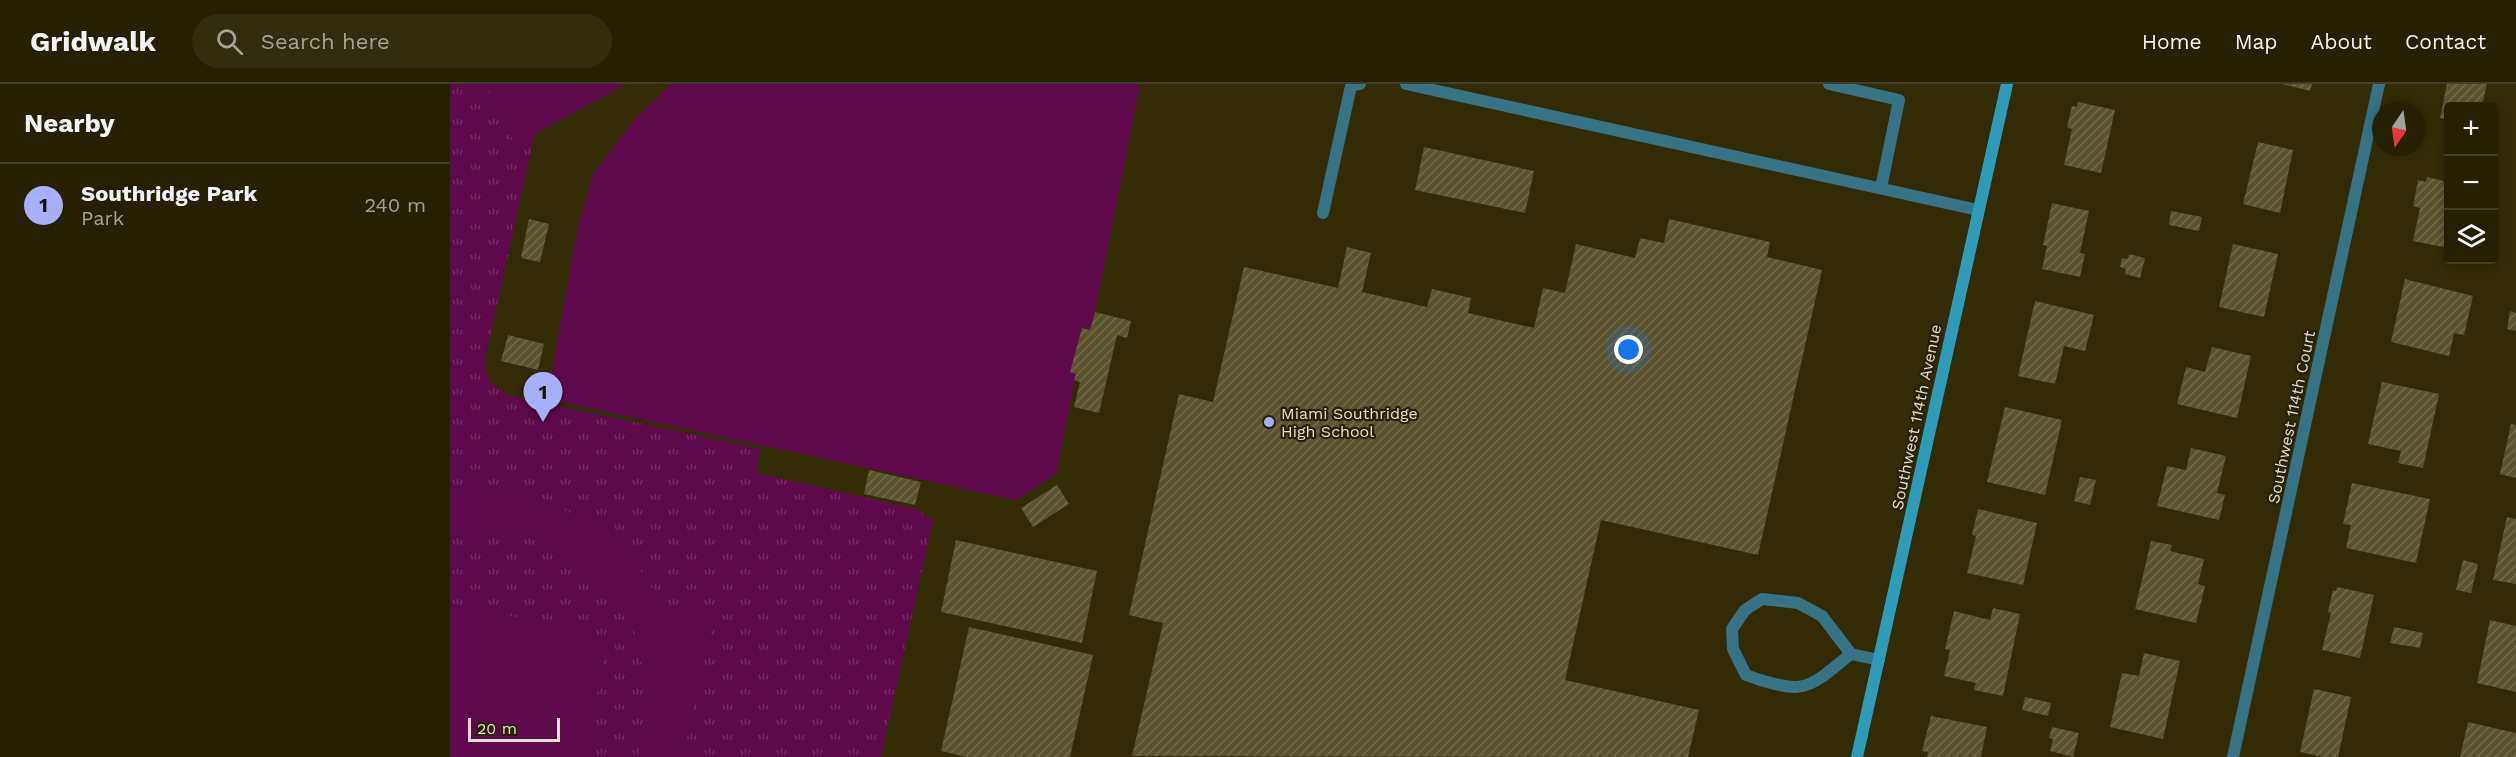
<!DOCTYPE html>
<meta charset="utf-8">
<style>
:root{--surface:#262002;--page:#322d11;--text:#f1f3f6;--muted:#a4a399;--line:#423e24;--accent:#a8b0fc}
body{margin:0;font-family:"Work Sans",sans-serif;background:var(--page);color:var(--text)}
.controls{position:absolute;right:18px;top:18px;display:grid;overflow:hidden;border-radius:6px;box-shadow:0 3px 9px #0003}
.controls button{width:54px;height:54px;display:grid;place-items:center;padding:0;border:0;border-bottom:2px solid var(--line);background:var(--surface);color:var(--text);font:30px sans-serif}
.compass{position:absolute;left:1922px;top:18px;width:54px;height:54px;border-radius:50%;background:var(--surface);box-shadow:0 3px 9px #0003;rotate:193deg}
.scale{position:absolute;left:18px;bottom:15px;width:92px;box-sizing:border-box;padding-left:6px;border:3px solid #e2dec9;border-top:0;font-size:16px;line-height:21px;white-space:nowrap;color:#e2dec9;-webkit-text-stroke:4px #272205;paint-order:stroke}
.you{position:absolute;left:1179px;top:266px;width:21px;height:21px;margin:-15px;border:4px solid #fff;border-radius:50%;background:#1a73e8;box-shadow:0 0 0 9px #1a73e833}
.badge{display:grid;place-items:center;width:39px;height:39px;border-radius:50%;background:var(--accent);color:#111;font-size:20px;font-weight:700}
.pin{position:absolute;translate:-50% -50px;filter:drop-shadow(0 2px 3px #0008)}
.pin::after{content:'';position:absolute;top:32px;width:21px;height:18px;background:inherit;clip-path:polygon(0 0,100% 0,50% 100%)}
.list{margin:0;padding:0;list-style:none}
h2{display:flex;justify-content:space-between;align-items:center;height:78px;margin:0;padding:0 24px;font-size:26px}
h2 small{font-size:20px;font-weight:400;color:var(--muted)}
.list li{display:grid;grid-template-columns:39px 1fr auto;gap:18px;align-items:center;box-sizing:border-box;height:84px;padding:0 24px;border-top:2px solid var(--line)}
.list b{display:block;font-size:22px;white-space:nowrap}
.list p{margin:0;font-size:20px;white-space:nowrap;color:var(--muted)}
.list em{font-size:20px;font-style:normal;color:var(--muted)}
.icon{flex:none;width:33px;height:33px;fill:none;stroke:currentColor;stroke-width:2;stroke-linecap:round;stroke-linejoin:round}
.map{position:relative;flex:none;width:2066px;height:673px;overflow:hidden}
header{display:flex;align-items:center;gap:36px;box-sizing:border-box;height:84px;padding:0 30px;background:var(--surface);border-bottom:2px solid var(--line)}
header strong{font-size:28px}
nav{display:flex;gap:33px;margin-inline-start:auto;font-size:21px}
.search{width:420px;height:54px;background:var(--page);display:flex;align-items:center;gap:15px;box-sizing:border-box;padding:0 21px;border-radius:33px;color:var(--muted);font-size:22px}
main{display:flex}
aside{flex:1;background:var(--surface)}
.map>svg:first-child{display:block}
</style>
<header>
<strong>Gridwalk</strong>
<div class="search"><svg class="icon" aria-label="search" viewBox="0 0 24 24"><circle cx="10" cy="10" r="6"/><path d="M15 15l6 6"/></svg>Search here</div>
<nav><a>Home</a><a>Map</a><a>About</a><a>Contact</a></nav>
</header>
<main>
<aside>
<h2>Nearby<small></small></h2>
<ul class="list">
<li><span class="badge">1</span><div><b>Southridge Park</b><p>Park</p></div><em>240 m</em></li>
</ul>
</aside>
<div class="map">
<svg width="2066" height="673" viewBox="0 0 2066 673">
<defs>
<pattern id="grass-tufts" width="24" height="20" patternUnits="userSpaceOnUse" patternTransform="scale(1.5)"><rect width="24" height="20" fill="#5f094d"/><path d="M3 7l-1-3M5 7V3M7 7l1-3M15 17l-1-3M17 17v-4M19 17l1-3" fill="none" stroke="#762c65"/></pattern>
<pattern id="building-hatch" width="6" height="6" patternUnits="userSpaceOnUse" patternTransform="scale(1.5)"><rect width="6" height="6" fill="#5a532d"/><path d="M-1 1l2-2M0 6l6-6M5 7l2-2" fill="none" stroke="#716b4a"/></pattern>
</defs>
<rect width="100%" height="100%" fill="#322b03"/>
<path fill="url(#grass-tufts)" d="M0 0H96L36 271C35 294 40 303 62 312L311 365 306 389 466 425 483 436 431 673H0Z"/>
<path fill="#5f094d" d="M36 0H176L70 58 59 52Z
M222 0H690L645 228 640 246 633 244 620 288 626 290 606 390 566 416 97 315 128 143 143 90 186 34Z
M26 402 87 412 143 441 184 477 220 532 223 521 264 530 233 673H189L198 615 187 553 153 500 106 462 55 447 0 444V405Z
M0 519 159 554 134 673H0Z"/>
<path fill="url(#building-hatch)" d="M1832 0H1862L1860 7Z
M1997 0H2037L2032 22H1998V36L1990 34Z
M1628 18 1665 26 1651 89 1614 81 1622 45 1617 43 1622 22 1627 23Z
M1808 58 1843 66 1830 129 1793 120Z
M974 63 1084 87 1075 129 965 106Z
M1977 93 1998 98V164L1963 157 1970 124 1963 122 1968 96 1976 98Z
M1602 119 1639 127 1630 169 1635 170 1630 193 1592 185 1597 162 1593 161Z
M1721 127 1752 133 1749 147 1719 141Z
M79 135 99 140 90 178 71 174Z
M1219 135 1320 158 1317 173 1372 186 1308 471 1151 436 1115 596 1249 626 1238 673 682 672 713 539 679 531 729 310 763 318 794 183 888 204 897 163 921 169 912 208 977 223 982 205 1021 214 1018 229 1084 244 1093 204 1115 209 1126 160 1185 174 1190 154 1214 159Z
M1783 160 1828 170 1814 233 1769 223Z
M1679 170 1695 174 1690 194 1675 190 1676 185 1670 183 1672 174 1678 175Z
M1955 195 2023 212 2014 251 2004 249 1999 272 1941 258Z
M1585 217 1644 231 1635 267 1614 262 1605 300 1568 292Z
M2060 227 2066 229V247L2057 245Z
M645 228 681 237 677 254 667 251 649 329 624 323 630 298 624 296 626 290 620 288 632 244 640 246Z
M58 251 94 260 88 286 51 277Z
M1762 263 1801 272 1787 334 1727 320 1736 283 1755 288Z
M1932 298 1989 310 1973 384 1948 379 1951 367 1918 360Z
M1555 323 1612 336 1595 411 1537 398Z
M2061 340 2066 341V394L2050 390Z
M1741 364 1776 372 1767 409 1775 411 1769 436 1707 422 1717 382 1736 386Z
M419 386 471 398 465 421 414 410Z
M1630 393 1646 396 1640 421 1624 417Z
M1902 399 1980 415 1966 479 1896 464 1901 441 1893 440Z
M607 401 619 420 583 443 571 424Z
M1528 425 1587 439 1573 501 1517 489 1526 452 1522 451Z
M2057 433 2066 435V500L2043 496Z
M506 456 647 487 632 559 491 528Z
M1701 457 1722 461 1720 467 1754 475 1748 500 1755 502 1746 539 1685 525Z
M2013 476 2028 480 2021 509 2006 506Z
M1887 503 1924 511 1910 574 1872 566 1881 529 1878 528 1883 506 1886 507Z
M1543 524 1570 530 1553 612 1524 606 1526 599 1494 592 1500 566 1495 565 1504 527 1540 536Z
M2040 536 2066 542V608L2027 599Z
M519 543 643 571 620 673H517L491 667Z
M1944 543 1973 549 1970 564 1940 559Z
M1694 569 1730 577 1713 655 1660 643 1672 589 1689 592Z
M1864 605 1901 613 1888 673H1872L1850 668Z
M1575 613 1601 619 1598 632 1572 626Z
M1481 632 1537 643 1531 673H1477L1478 668 1472 667Z
M2018 638 2066 649V673H2010Z
M1602 643 1629 649 1623 673 1600 667 1603 655 1599 654Z"/>
<g fill="none" stroke-linecap="round" stroke-linejoin="round">
<path stroke="#367385" stroke-width="12" d="M956 0 1528 126
M1379 0 1449 16 1431 104
M873 129 901 2 910 0
M1401 570C1386 581 1370 598 1353 602 1339 606 1309 596 1296 591L1283 565 1282 545 1295 526 1312 515 1348 519 1372 532 1401 570 1429 576"/>
<path stroke="#367385" stroke-width="12" d="M1783 673 1929 0"/>
<path stroke="#2e9cb8" stroke-width="12" d="M1407 673 1557 0"/>
</g>
<circle fill="#a8b0fc" stroke="#272205" stroke-width="2" cx="819" cy="338" r="6"/>
<g text-anchor="middle" stroke-width="4.5" stroke-linejoin="round" paint-order="stroke">
<g font-size="16" fill="#e2dec9" stroke="#272205" text-anchor="start">
<text x="831" y="335">Miami Southridge<tspan x="831" dy="18">High School</tspan></text>
</g>
<g font-size="16" fill="#e2dec9" stroke="#272205">
<text transform="translate(1466 333) rotate(-78)" y="6">Southwest 114th Avenue</text>
<text transform="translate(1841 333) rotate(-78)" y="6">Southwest 114th Court</text>
</g>
</g>
</svg>
<div class="controls">
<button>+</button>
<button>−</button>
<button><svg class="icon" aria-label="layers" viewBox="0 0 24 24"><path d="M12 4l9 5-9 5-9-5zM3 14l9 5 9-5"/></svg></button>
</div>
<svg class="compass" viewBox="-18 -18 36 36"><path d="M0-13l5 13h-10z" fill="#e53935"/><path d="M0 13l5-13h-10z" fill="#a4a399"/></svg>
<div class="scale">20 m</div>
<div class="you"></div>
<div class="pin badge" style="left:93px;top:338px">1</div>
</div>
</main>
